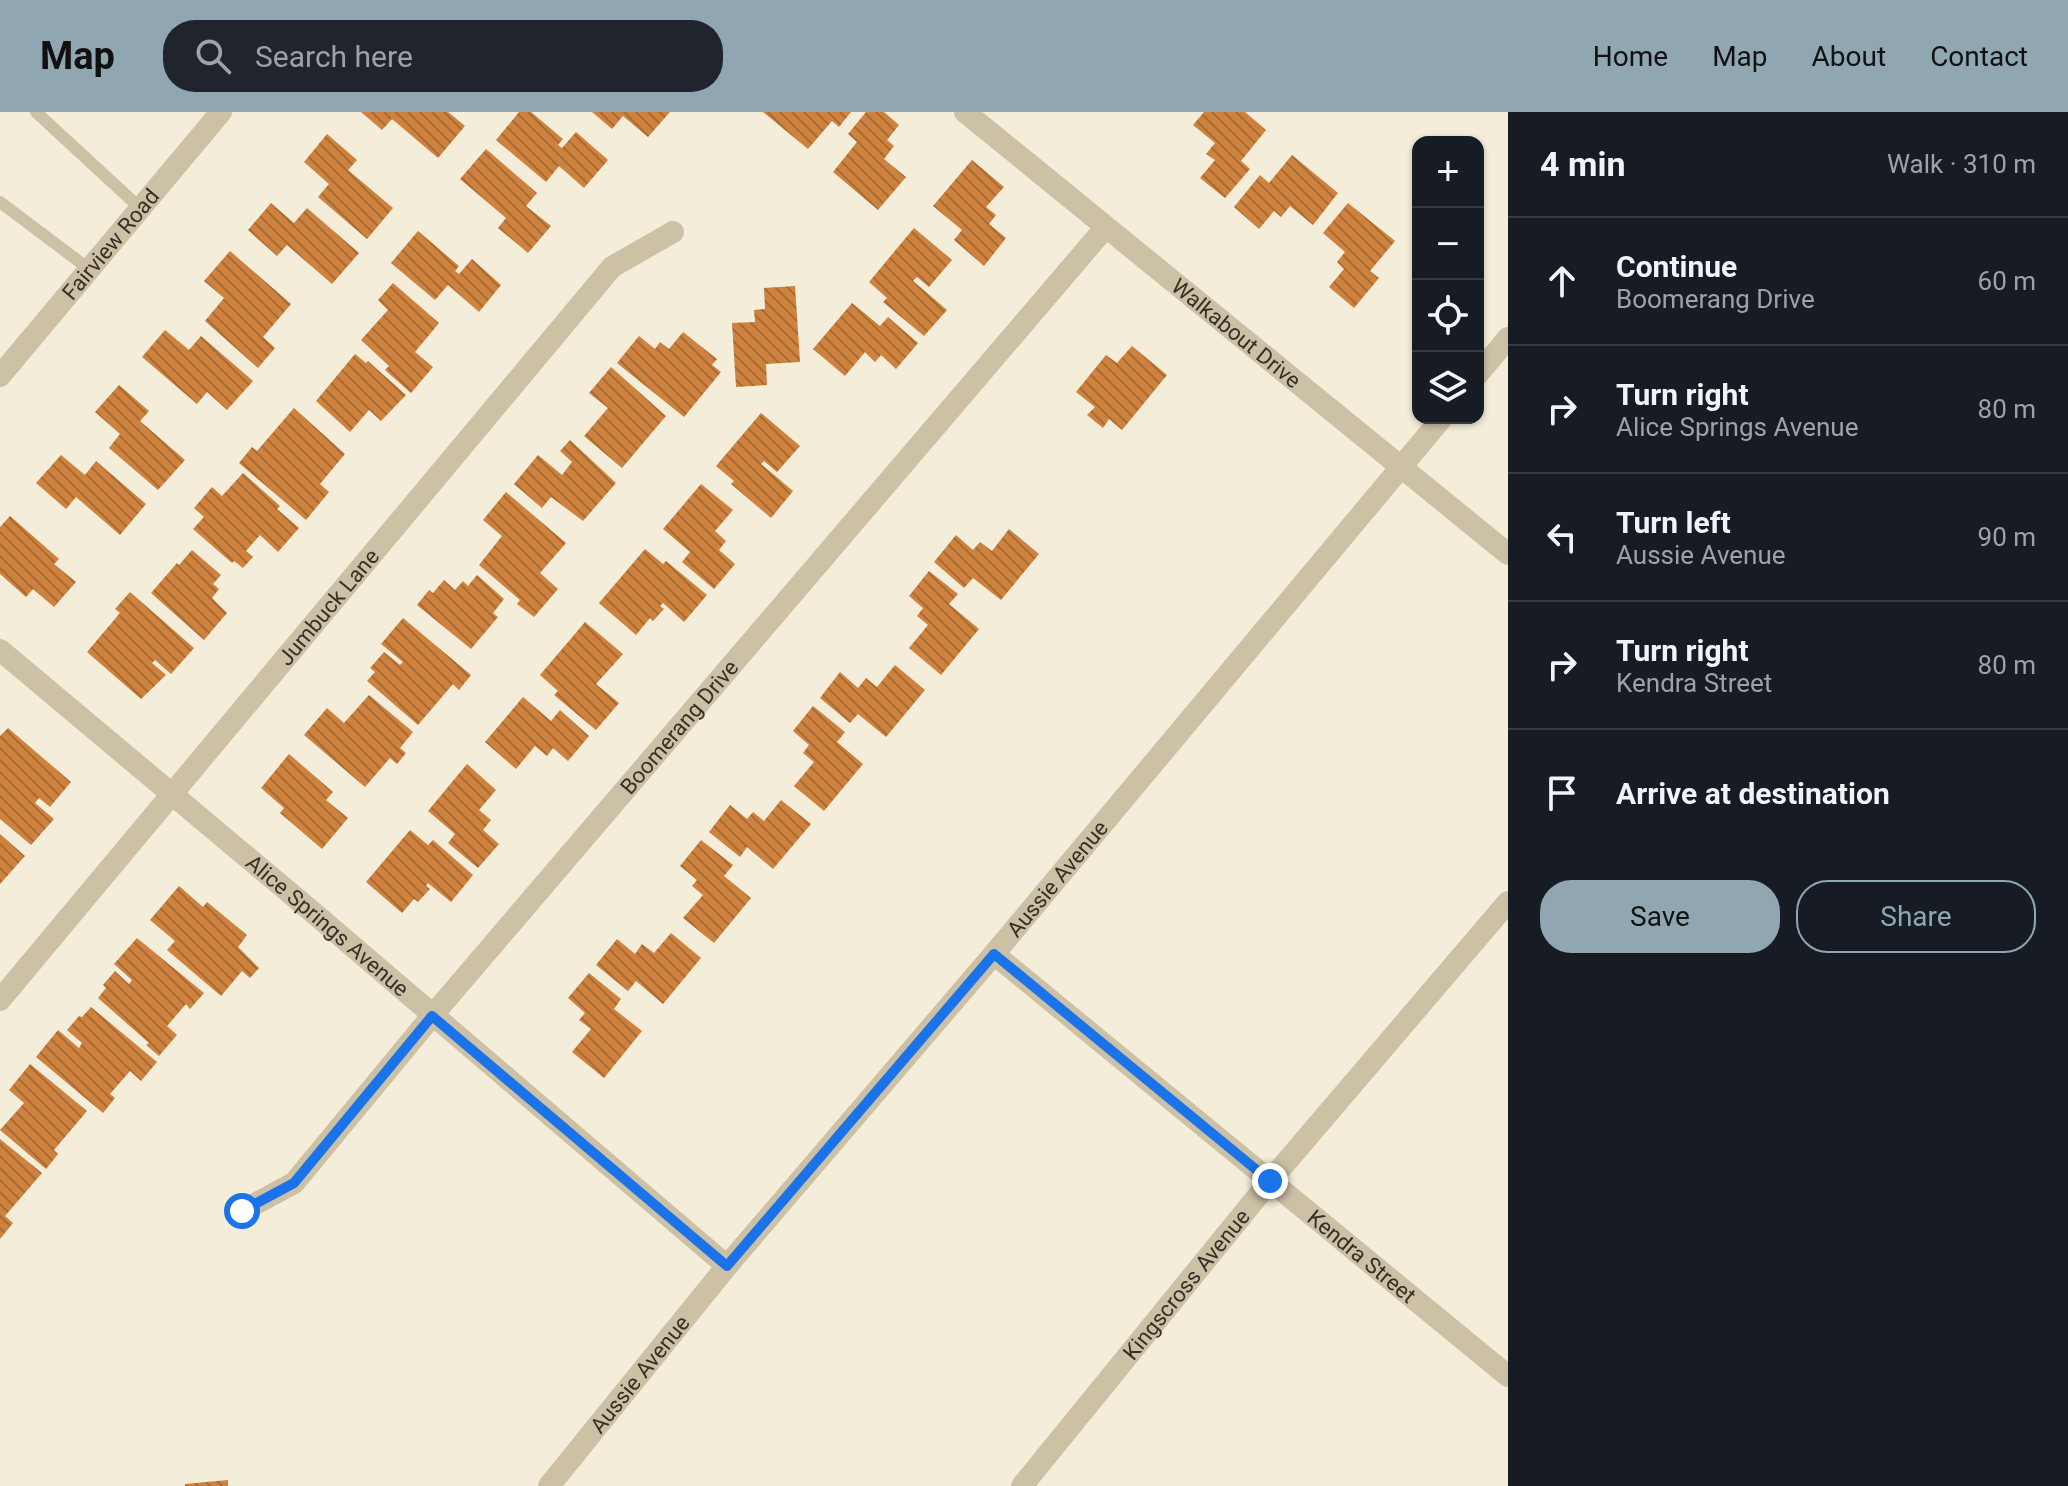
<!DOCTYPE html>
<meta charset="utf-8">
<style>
:root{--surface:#171b24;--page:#20242c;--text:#f1f3f6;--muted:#9ea1a6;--line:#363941;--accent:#90a6b1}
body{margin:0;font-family:Roboto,sans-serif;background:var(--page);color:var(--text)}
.controls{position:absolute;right:24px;top:24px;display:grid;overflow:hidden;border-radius:16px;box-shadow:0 2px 6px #0004}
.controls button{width:72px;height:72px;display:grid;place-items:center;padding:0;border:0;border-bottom:2px solid var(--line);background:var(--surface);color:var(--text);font:40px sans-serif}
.stop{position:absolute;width:24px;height:24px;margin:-18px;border:6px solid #1a73e8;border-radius:50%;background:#fff}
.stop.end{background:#1a73e8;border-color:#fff;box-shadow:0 2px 8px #0008}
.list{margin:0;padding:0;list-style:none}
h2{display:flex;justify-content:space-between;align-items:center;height:104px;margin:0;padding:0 32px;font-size:34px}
h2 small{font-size:26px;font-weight:400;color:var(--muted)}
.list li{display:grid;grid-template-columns:52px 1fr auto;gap:24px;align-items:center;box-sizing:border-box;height:128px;padding:0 32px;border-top:2px solid var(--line)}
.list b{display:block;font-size:30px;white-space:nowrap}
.list p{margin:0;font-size:26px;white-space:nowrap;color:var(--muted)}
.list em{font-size:26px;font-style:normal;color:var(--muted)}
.actions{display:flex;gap:16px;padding:24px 32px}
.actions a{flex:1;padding:18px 0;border:2px solid var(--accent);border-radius:32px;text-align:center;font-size:28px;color:var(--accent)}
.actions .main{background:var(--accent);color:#111}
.icon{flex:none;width:44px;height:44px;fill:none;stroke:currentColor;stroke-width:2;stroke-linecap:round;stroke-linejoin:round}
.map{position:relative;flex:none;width:1508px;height:1374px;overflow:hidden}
header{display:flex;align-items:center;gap:48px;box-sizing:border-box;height:112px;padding:0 40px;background:var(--accent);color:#111}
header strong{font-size:38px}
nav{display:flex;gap:44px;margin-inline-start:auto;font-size:28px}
.search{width:560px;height:72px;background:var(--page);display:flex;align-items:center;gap:20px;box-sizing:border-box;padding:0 28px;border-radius:32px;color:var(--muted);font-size:30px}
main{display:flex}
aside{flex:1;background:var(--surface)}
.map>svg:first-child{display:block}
</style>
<header>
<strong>Map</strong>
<div class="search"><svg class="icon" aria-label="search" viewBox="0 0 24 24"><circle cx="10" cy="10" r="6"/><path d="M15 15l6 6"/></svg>Search here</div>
<nav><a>Home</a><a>Map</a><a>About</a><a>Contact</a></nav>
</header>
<main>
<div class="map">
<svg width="1508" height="1374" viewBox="0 0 1508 1374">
<defs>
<pattern id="building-back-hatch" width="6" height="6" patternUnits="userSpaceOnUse" patternTransform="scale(2)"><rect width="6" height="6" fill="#ce823e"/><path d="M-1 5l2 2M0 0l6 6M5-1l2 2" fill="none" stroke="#a86b34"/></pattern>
</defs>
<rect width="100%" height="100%" fill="#f3edda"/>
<path fill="url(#building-back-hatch)" d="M361 0H448L465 14 438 46 392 7 382 18Z
M519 0H531L563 27 558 33 562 36 576 20 608 48 584 76 559 54 546 70 496 28Z
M592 0H670L648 25 623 4 612 17Z
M763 0H851L839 15 832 9 808 37Z
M866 0H884L899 13 887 28 894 34 884 47 906 65 878 98 833 60 857 30 848 22Z
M1204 0H1245L1266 18 1241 49 1250 57 1225 86 1200 66 1215 48 1206 42 1215 31 1193 13Z
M327 22 357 48 348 58 393 96 367 127 318 85 329 72 304 50Z
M486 37 537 81 526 94 551 114 528 141 498 116 506 106 460 67Z
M1292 43 1338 81 1313 113 1290 94 1281 105 1274 99 1259 117 1234 95 1260 63 1269 71Z
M972 48 1004 75 986 95 996 103 989 112 1006 126 984 154 954 128 962 118 933 94Z
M271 91 294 111 307 96 359 141 332 172 287 133 277 144 248 118Z
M1348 91 1395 129 1370 159 1379 166 1354 196 1329 175 1344 157 1337 150 1345 140 1323 121Z
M914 116 952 148 929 175 917 165 913 169 947 198 924 224 883 190 887 186 869 170Z
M418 119 459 154 455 159 459 162 472 147 501 173 479 200 448 173 435 188 391 151Z
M230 139 291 192 263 225 275 236 258 256 205 209 224 186 204 169Z
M393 171 439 211 415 240 433 255 411 281 385 258 389 254 361 228 388 198 378 188Z
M795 174 800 250 766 252 767 273 736 275 732 211 755 210 754 198 765 197 764 176Z
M852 191 880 214 888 205 918 231 896 257 881 243 875 250 865 240 845 264 813 237Z
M165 218 189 238 201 224 253 269 227 298 207 280 197 292 142 245Z
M683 220 717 247 712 253 721 260 684 305 617 251 639 224 655 237 660 230 669 237Z
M1132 234 1167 263 1122 318 1109 307 1103 316 1087 303 1095 295 1076 280 1106 243 1117 251Z
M355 242 366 251 368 249 406 283 381 309 369 298 350 320 316 289Z
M611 255 666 304 622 356 584 324 608 296 589 281Z
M119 273 149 299 140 309 185 348 158 378 109 336 120 322 95 300Z
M294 296 345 342 320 372 329 380 306 408 239 351 252 335 257 339Z
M761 301 800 334 777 360 764 349 761 352 793 379 771 406 731 372 734 369 716 354Z
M570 328 616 371 583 409 551 385 542 396 514 372 538 343 562 363 572 350 560 339Z
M61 343 85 363 96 349 146 392 120 423 76 385 66 397 36 371Z
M243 361 280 394 277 397 299 416 278 440 260 423 246 439 253 445 243 456 234 449 232 451 193 417 204 405 194 396 212 375 222 384Z
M701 372 733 398 715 419 726 429 719 438 735 452 714 477 682 450 690 440 663 417Z
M506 380 566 431 540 461 558 477 534 505 517 492 520 488 479 453 502 424 483 408Z
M10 404 59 447 54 452 76 470 54 495 33 477 26 485 0 462V415Z
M1009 417 1039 442 1001 488 973 466 964 476 934 450 956 423 973 438 980 430 992 439Z
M645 437 663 452 666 449 707 483 684 510 663 491 660 494 664 497 653 509 650 506 636 523 599 491Z
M192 438 221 463 213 472 219 477 212 486 227 501 204 528 151 481 177 451 179 453Z
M929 459 958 482 949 492 979 517 941 563 909 536 928 513 917 504 923 496 909 484Z
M477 463 504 487 493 501 498 505 471 537 417 493 429 478 433 481 444 468 455 478 463 469 468 474Z
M130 480 194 536 171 562 155 548 152 551 166 563 141 587 87 540 120 501 115 497Z
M403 506 471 563 459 578 453 572 418 613 367 569 375 560 370 556 384 540 400 553 403 550 381 532Z
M585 510 623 542 596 572 619 591 596 618 554 583 558 579 540 563Z
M895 553 925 578 886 625 858 602 850 611 820 586 840 560 858 576 866 566 877 575Z
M369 583 413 620 400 636 406 641 397 652 390 646 365 675 304 623 327 596 344 611Z
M523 585 551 609 560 598 589 624 568 649 553 636 547 644 535 634 516 657 485 630Z
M813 594 845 620 837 630 863 652 824 699 794 674 814 650 803 641 809 633 793 619Z
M8 616 71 670 50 695 39 686 35 691 54 707 31 733 0 707V624Z
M289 642 333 680 326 688 348 706 322 737 280 701 284 696 261 676Z
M467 652 496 678 479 698 491 708 483 718 499 732 478 756 448 731 455 722 428 699Z
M781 688 811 712 773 757 747 735 740 745 709 720 730 693 747 707 753 700 764 709Z
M410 718 428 733 433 728 473 763 451 790 428 771 426 774 430 777 418 790 414 787 402 801 366 770Z
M0 722 25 744 0 772Z
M701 728 733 753 724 764 751 786 714 831 683 806 703 783 692 774 697 768 680 754Z
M179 774 203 795 207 790 247 823 238 835 259 856 250 866 242 859 221 884 167 838 175 829 150 808Z
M671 821 701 846 663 892 636 869 628 879 596 853 617 827 635 842 642 832 654 841Z
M137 826 204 881 190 897 186 892 167 914 177 923 159 944 146 933 149 931 98 886 106 876 103 873 115 859 129 872 132 868 114 852Z
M589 861 621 887 614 897 642 919 604 966 572 940 591 917 579 908 585 901 568 886Z
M91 895 157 950 141 969 130 959 110 982 115 986 103 1001 36 945 58 918 79 936 82 931 67 918 79 904 82 905Z
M30 952 87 999 54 1038 58 1042 46 1057 0 1018 24 991 9 978Z
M0 1027 42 1061 5 1104 13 1111 0 1127Z
M228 1368V1374H185V1372Z"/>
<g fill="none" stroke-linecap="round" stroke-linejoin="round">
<path stroke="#ccc0a5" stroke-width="12" d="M36 0 140 96
M0 90 89 157"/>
<g stroke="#ccc0a5" stroke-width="22">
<path id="s1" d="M965 0 1508 442"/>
<path d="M1478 262 1508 226"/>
<path id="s2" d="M0 538 309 797 727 1154"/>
<path id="s3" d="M994 842 1508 1264"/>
<path id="s4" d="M0 888 612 155 673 120"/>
<path id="s5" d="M242 1099 294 1071 432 904 1105 116"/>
<path id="s6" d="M549 1374 727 1154 994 842 1442 306"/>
<path id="s7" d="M1022 1374 1270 1069 1508 790"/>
</g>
<path stroke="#ccc0a5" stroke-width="22" id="s8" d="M0 264 221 0"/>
</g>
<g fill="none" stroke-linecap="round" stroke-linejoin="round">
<path stroke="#1a73e8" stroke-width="10" d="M242 1099 294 1071 432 904 727 1154 994 842 1270 1069"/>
</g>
<g text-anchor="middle" stroke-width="7" stroke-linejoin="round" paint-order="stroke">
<g font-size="22" fill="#383027" stroke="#fbf6e7">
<text dy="8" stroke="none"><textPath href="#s8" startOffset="172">Fairview Road</textPath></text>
<text dy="8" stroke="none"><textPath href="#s1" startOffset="350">Walkabout Drive</textPath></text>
<text dy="8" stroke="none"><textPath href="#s4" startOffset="512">Jumbuck Lane</textPath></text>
<text dy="8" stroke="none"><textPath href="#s5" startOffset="656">Boomerang Drive</textPath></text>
<text dy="8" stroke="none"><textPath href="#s6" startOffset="792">Aussie Avenue</textPath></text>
<text dy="8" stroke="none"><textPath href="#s2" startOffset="428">Alice Springs Avenue</textPath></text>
<text dy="8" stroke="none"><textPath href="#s3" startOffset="476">Kendra Street</textPath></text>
<text dy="8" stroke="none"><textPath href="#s7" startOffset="260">Kingscross Avenue</textPath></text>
<text dy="8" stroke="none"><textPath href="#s6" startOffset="144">Aussie Avenue</textPath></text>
</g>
</g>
</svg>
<div class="controls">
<button>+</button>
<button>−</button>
<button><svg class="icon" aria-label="locate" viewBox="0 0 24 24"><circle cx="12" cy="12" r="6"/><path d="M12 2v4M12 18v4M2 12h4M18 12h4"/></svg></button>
<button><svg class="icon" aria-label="layers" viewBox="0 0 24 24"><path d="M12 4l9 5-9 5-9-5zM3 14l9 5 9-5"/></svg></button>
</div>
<div class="stop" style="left:242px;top:1099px"></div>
<div class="stop end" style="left:1270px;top:1069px"></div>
</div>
<aside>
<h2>4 min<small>Walk · 310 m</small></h2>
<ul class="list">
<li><svg class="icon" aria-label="ahead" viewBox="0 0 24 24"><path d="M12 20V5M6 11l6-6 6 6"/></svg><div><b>Continue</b><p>Boomerang Drive</p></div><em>60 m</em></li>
<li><svg class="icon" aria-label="right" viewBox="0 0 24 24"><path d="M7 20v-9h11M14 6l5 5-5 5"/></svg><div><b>Turn right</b><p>Alice Springs Avenue</p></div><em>80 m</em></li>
<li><svg class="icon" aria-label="left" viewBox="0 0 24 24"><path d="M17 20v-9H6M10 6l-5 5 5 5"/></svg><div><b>Turn left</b><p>Aussie Avenue</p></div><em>90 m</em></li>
<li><svg class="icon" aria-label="right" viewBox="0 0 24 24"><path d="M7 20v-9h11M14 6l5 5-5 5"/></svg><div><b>Turn right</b><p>Kendra Street</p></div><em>80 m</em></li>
<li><svg class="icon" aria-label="arrive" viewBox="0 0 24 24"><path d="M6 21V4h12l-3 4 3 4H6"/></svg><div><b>Arrive at destination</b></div></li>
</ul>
<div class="actions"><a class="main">Save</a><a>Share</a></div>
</aside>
</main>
